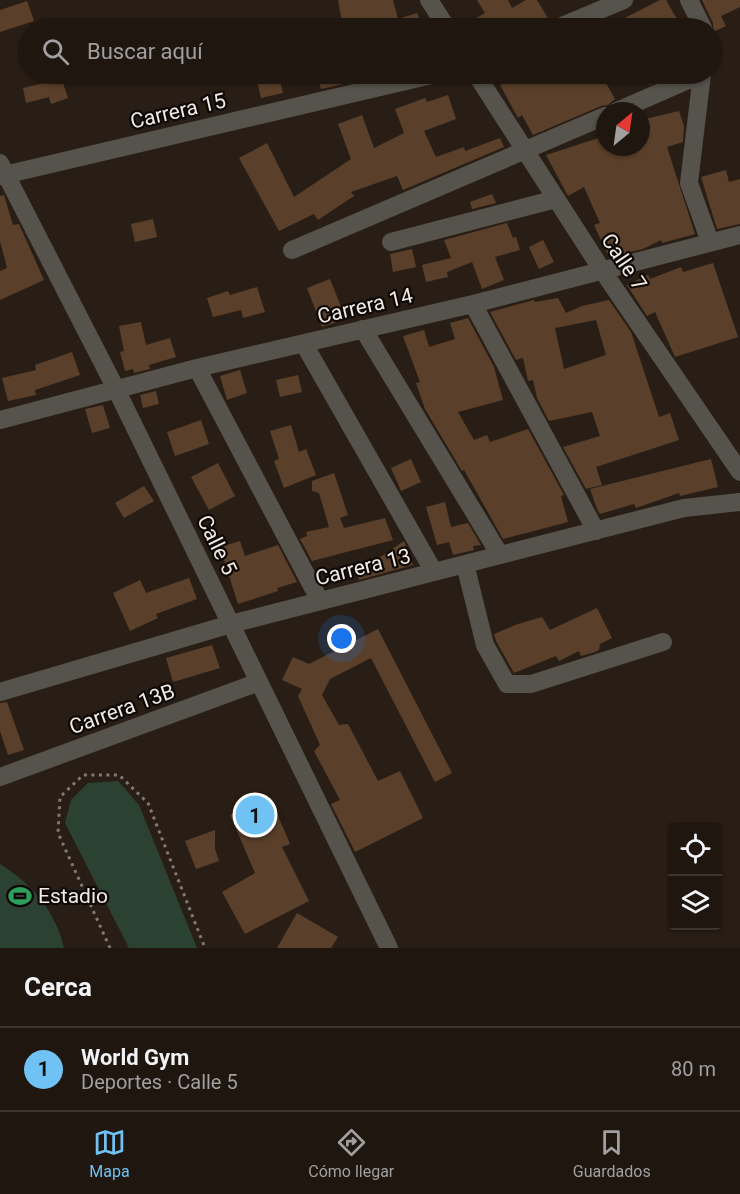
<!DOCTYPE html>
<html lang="es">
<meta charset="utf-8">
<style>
:root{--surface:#1f1610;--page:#2c231e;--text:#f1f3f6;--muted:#a19f9f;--line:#3c3530;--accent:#70c1f4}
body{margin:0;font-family:Roboto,sans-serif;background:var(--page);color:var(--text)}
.controls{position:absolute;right:18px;bottom:18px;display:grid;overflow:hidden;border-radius:6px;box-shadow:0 2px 4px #0004}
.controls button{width:54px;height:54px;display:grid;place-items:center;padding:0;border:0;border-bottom:2px solid var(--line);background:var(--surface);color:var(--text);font:30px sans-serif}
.compass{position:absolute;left:596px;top:102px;width:54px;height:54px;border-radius:50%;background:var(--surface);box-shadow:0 2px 4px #0004;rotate:29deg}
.you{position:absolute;left:342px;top:639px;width:21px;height:21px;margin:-15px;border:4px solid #fff;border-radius:50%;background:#1a73e8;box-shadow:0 0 0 9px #1a73e833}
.badge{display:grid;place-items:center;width:39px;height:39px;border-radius:50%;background:var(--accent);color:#111;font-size:20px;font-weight:700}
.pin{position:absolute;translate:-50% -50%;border:3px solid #fff;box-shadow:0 2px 6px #0006}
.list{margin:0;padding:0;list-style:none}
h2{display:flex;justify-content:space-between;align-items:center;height:78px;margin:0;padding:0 24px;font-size:26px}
h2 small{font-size:20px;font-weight:400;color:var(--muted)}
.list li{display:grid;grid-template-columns:39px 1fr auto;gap:18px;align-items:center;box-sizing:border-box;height:84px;padding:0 24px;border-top:2px solid var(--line)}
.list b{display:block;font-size:22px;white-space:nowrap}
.list p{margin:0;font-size:20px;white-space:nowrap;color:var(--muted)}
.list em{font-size:20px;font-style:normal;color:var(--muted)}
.icon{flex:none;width:33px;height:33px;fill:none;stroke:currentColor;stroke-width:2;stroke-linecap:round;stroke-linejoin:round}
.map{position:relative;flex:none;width:740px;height:948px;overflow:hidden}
.search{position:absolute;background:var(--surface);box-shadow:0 2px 4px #0004;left:18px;right:18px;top:18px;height:66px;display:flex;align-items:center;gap:15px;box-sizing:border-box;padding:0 21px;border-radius:33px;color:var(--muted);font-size:22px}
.sheet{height:162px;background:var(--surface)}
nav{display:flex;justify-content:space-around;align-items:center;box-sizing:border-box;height:84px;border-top:2px solid var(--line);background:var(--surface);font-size:16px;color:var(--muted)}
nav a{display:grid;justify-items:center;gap:3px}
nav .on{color:var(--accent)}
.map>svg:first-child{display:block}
</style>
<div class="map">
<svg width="740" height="948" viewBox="0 0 740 948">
<rect width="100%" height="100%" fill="#291e15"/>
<path fill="#2b4233" d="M118 781 139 805 197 948H129L65 823 71 800 88 783Z
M0 864C32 884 55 910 64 948H0Z"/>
<path fill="#5a402a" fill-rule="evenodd" d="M338 0H393L398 19 417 13 423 28H343Z
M477 0H508L512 8 526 0H537L549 20 544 28H459L485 13Z
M660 0H666L682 28H605Z
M702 0H740V7L721 16 726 26 713 32V23Z
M27 1 34 21 0 32V10Z
M60 74 68 98 51 104 49 97 26 103 23 88 45 83 43 79Z
M317 74H356L358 81 321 89Z
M521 74H601L615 99 608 105 601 106 533 135 522 115 518 118 500 85Z
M643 74H675L650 85Z
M279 76 283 93 261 98 257 81Z
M448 95 456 119 424 131 436 157 464 147 465 151 500 138 504 147 403 190 397 176 351 192 354 196 318 220 314 214 279 231 239 158 267 143 294 197 351 159 338 124 362 115 374 148 404 133 395 109 425 98 427 102Z
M679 111 684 126 683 142 667 147 695 234 662 243 661 240 643 249 609 257 594 225 600 223 584 187 568 196 546 155 605 136V147H641V120Z
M726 170 729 182 740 179V224L717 229 701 177Z
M492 194 496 203 472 209 470 202Z
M4 195 13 225 19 224 44 280 0 300V271L7 268 0 241V196Z
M153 219 157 237 135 242 131 224Z
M507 223 513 238 516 237 520 250 495 257 504 280 482 289 472 262 447 272 448 277 426 282 422 265 451 258 444 240Z
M543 240 554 262 539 269 529 247Z
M412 249 416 267 393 272 390 254Z
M713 263 738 337 675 357 655 312 647 316 627 285 648 275 650 279 681 267 683 272Z
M330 279 346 319 322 327 307 288Z
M257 287 265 312 243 318 241 310 213 317 207 298 228 291 230 295Z
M558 298 566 313 582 306 609 300 631 332 659 417 670 413 679 440 596 467 602 485 586 489 563 447 600 436 592 412 549 421 537 398 533 380 528 381 523 358 516 360 490 312 534 300 535 302ZM596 320 606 355 564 369 555 328Z
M468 318 494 367 503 400 458 412 474 440 487 435 490 442 528 429 564 495 561 496 568 522 503 539 464 470 462 471 425 409 416 383 420 382 403 336 424 330 429 347 455 339 450 323Z
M141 322 146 345 170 338 176 357 149 365 150 369 134 373 133 369 125 371 120 352 124 351 119 326Z
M72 352 80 375 35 390 36 395 8 401 2 378 36 370 35 365Z
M240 370 247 393 227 400 220 376Z
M298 375 302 392 280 397 276 380Z
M156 391 159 404 143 408 140 395Z
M103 405 110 428 92 433 85 409Z
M201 420 209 444 175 456 167 432Z
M291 425 299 452 306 449 316 475 284 488 274 461 279 459 270 431Z
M411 459 421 482 401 491 391 468Z
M711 459 718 487 680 496 679 493 636 508 634 504 600 514 597 509 590 489Z
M218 463 235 496 209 510 191 477Z
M334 473 348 515 340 518 344 528 385 518 393 540 312 561 300 539 307 536 306 532 329 527 319 493 312 491V481Z
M144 486 154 501 124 518 115 503Z
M445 502 451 527 468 523 481 545 473 546 474 550 453 555 449 542 437 545 426 507Z
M240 541 245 556 278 545 297 582 277 588 278 591 238 604 220 547Z
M404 541 413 565 359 580 357 573Z
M189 578 197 599 156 614 158 618 130 631 113 593 140 580 146 593Z
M597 608 612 638 600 644 599 650 595 652 581 656 579 651 559 661 556 656 514 673 496 641 494 634 518 624 542 617 550 630Z
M378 629 452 773 435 782 371 658 330 679 322 695 339 725 348 724 378 781 400 771 423 818 355 852 331 804 340 800 314 751 320 745 298 696 302 689 282 680 293 657 309 664Z
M212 645 220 668 173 682 166 658Z
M7 702 24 750 8 755 0 731V703Z
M270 797 290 844 282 847 309 901 245 934 222 892 255 873 230 815Z
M215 830V849L219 861 196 869 185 841Z
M297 913 338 937 331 948H277Z"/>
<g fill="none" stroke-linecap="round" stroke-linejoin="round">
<path stroke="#827971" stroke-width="3" stroke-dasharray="3 4.5" stroke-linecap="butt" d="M110 948 58 833 60 797 83 775H119L148 803 205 948"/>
<path stroke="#55534c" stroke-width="18" d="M429 0 447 28
M689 0 703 28
M557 28 624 0
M476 74 602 270 740 472
M702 74 689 183 710 242
M617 111 702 74
M0 163 116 389 389 948
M0 176 436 74
M391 242 556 199
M292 250 605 116
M473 304 596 531
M363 329 500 555
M304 344 434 572
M197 368 320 601
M0 420 197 368 473 304 740 235
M465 564 485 645 507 684H531L663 642
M0 692 231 624 684 508 740 502
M0 777 259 682"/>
</g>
<defs>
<g id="stadium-bare" transform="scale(1.8)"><path d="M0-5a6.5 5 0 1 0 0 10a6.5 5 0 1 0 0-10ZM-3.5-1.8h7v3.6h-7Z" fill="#2e9e5b" stroke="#0e0906" stroke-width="2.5" paint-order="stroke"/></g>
</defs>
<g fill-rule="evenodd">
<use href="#stadium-bare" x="20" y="896"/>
</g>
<g text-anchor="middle" stroke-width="4.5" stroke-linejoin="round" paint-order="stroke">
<g font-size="21" fill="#f2eae4" stroke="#0e0906">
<text transform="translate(178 111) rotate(-13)" y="7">Carrera 15</text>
<text transform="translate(624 262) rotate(56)" y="7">Calle 7</text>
<text transform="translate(365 306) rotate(-13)" y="7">Carrera 14</text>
<text transform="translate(217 545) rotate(64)" y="7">Calle 5</text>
<text transform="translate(363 567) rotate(-14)" y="7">Carrera 13</text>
<text transform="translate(122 709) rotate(-20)" y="7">Carrera 13B</text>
</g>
<g font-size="21" fill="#f2eae4" stroke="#0e0906" text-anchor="start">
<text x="38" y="903">Estadio</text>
</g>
</g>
</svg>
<div class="controls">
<button><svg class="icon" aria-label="locate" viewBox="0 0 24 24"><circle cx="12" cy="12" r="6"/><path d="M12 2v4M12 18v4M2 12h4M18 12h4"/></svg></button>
<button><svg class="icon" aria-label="layers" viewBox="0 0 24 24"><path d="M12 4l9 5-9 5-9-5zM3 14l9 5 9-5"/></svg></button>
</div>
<svg class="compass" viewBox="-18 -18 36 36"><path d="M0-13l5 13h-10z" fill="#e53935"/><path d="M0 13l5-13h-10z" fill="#a19f9f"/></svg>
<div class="you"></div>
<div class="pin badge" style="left:255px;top:815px">1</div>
<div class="search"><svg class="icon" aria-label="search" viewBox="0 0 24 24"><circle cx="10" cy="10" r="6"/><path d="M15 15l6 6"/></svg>Buscar aquí</div>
</div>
<section class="sheet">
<h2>Cerca<small></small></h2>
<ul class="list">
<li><span class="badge">1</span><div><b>World Gym</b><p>Deportes · Calle 5</p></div><em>80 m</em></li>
</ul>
</section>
<nav>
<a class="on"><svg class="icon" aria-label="map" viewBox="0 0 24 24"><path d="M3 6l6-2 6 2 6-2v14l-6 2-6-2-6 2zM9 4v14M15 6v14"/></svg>Mapa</a>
<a><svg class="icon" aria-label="directions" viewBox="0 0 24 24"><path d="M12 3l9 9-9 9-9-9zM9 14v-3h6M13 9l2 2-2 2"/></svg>Cómo llegar</a>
<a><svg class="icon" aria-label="saved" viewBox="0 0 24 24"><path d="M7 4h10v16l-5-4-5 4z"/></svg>Guardados</a>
</nav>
